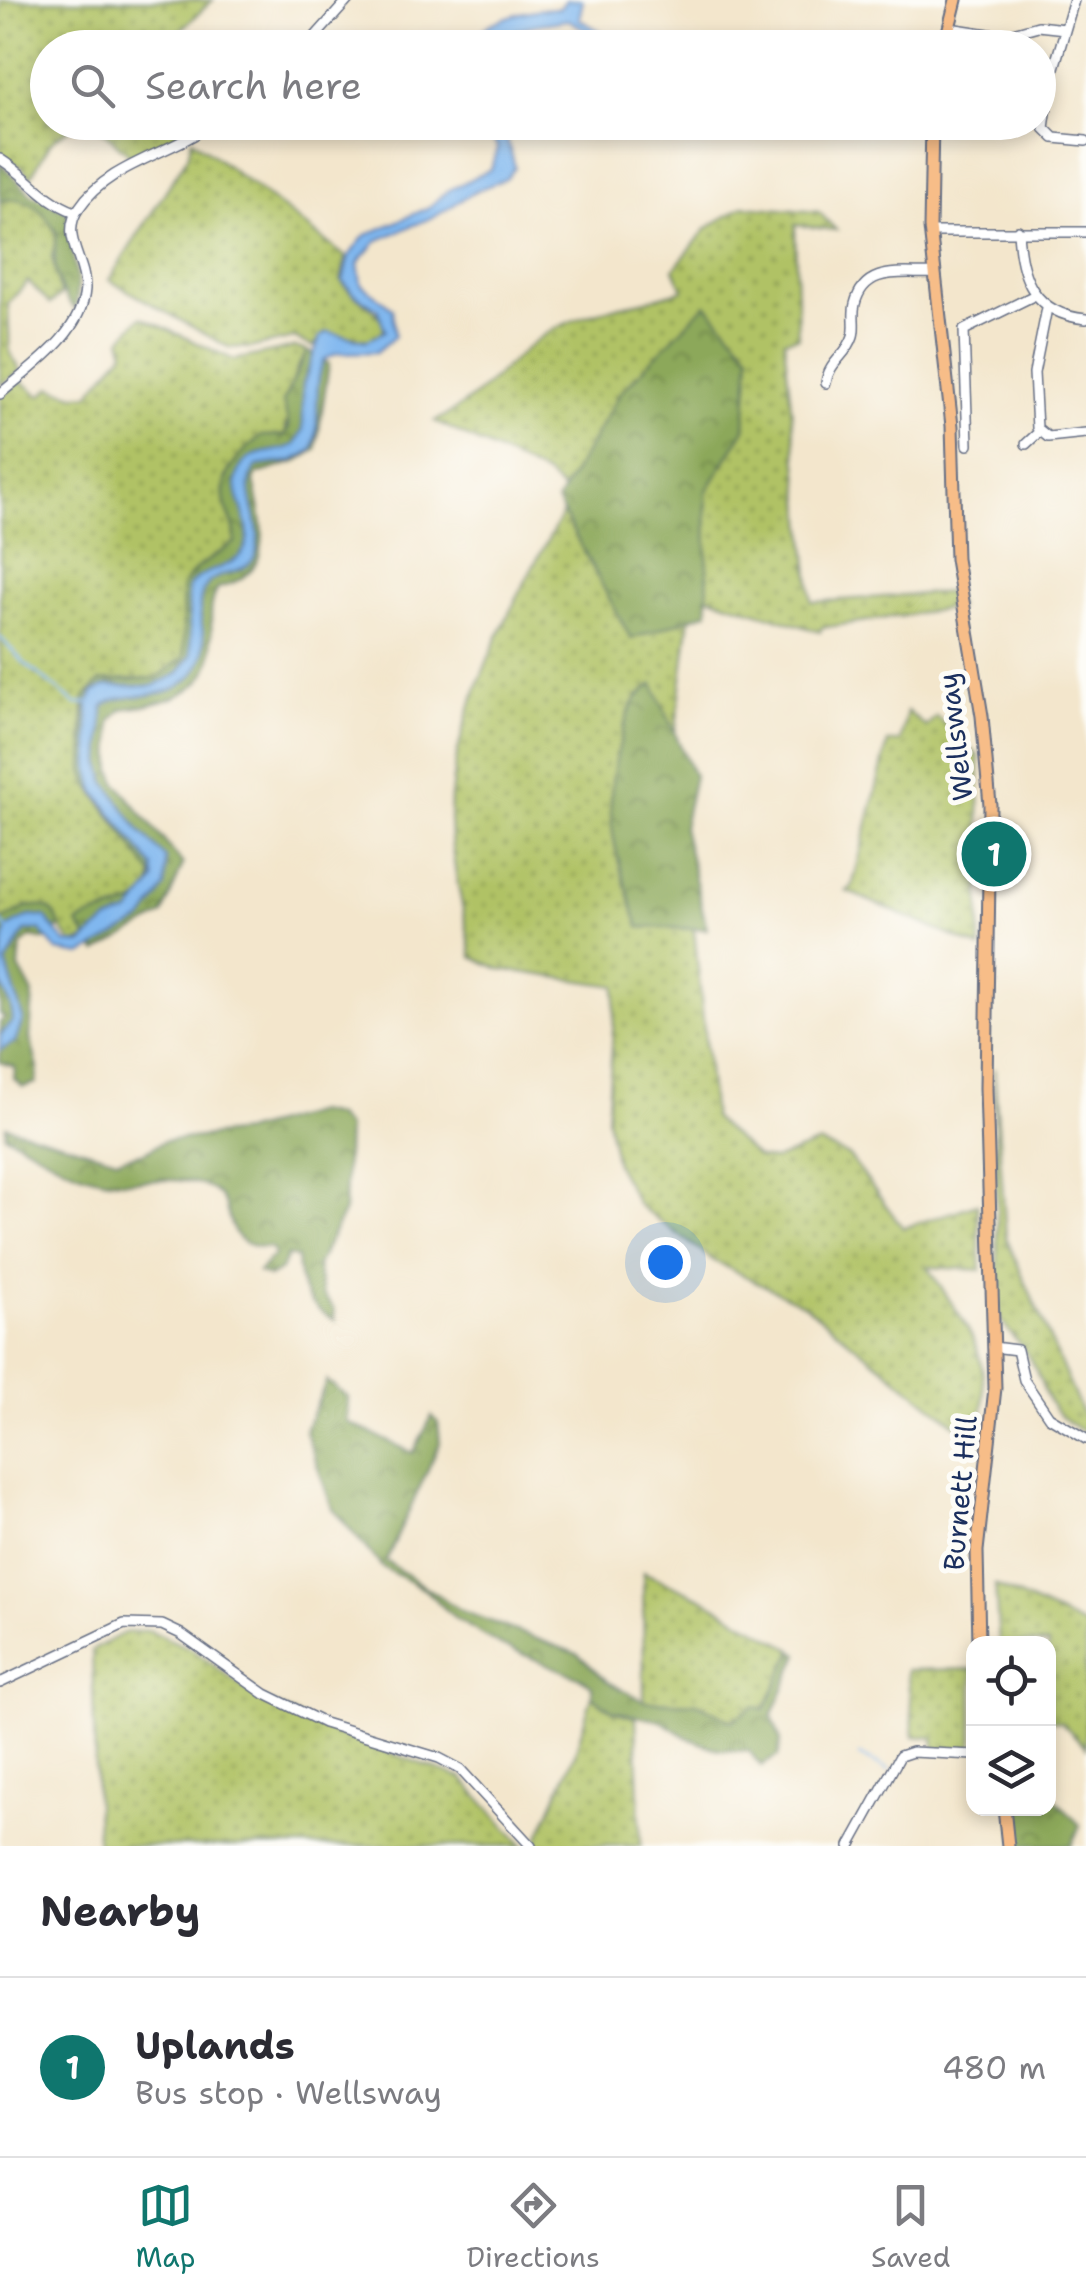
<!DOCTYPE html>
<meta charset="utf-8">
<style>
:root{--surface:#fff;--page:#f2f2f3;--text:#2b2b33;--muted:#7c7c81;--line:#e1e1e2;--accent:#0f766e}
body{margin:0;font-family:"Shantell Sans",sans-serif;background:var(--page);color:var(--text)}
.controls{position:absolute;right:30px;bottom:30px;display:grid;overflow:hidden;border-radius:20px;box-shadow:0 5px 15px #0003}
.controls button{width:90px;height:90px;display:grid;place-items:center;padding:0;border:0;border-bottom:2px solid var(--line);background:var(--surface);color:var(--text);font:50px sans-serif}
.you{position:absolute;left:665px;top:1262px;width:35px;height:35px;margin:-25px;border:8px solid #fff;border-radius:50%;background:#1a73e8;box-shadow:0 0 0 15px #1a73e833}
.badge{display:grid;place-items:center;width:65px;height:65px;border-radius:50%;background:var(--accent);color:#fff;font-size:32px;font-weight:700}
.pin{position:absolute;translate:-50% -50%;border:5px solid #fff;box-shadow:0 2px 10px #0006}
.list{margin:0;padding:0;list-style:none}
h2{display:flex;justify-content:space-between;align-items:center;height:130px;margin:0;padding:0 40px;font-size:42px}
h2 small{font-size:32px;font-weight:400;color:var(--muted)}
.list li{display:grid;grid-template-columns:65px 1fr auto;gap:30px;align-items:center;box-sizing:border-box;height:180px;padding:0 40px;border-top:2px solid var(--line)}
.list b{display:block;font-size:38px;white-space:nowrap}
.list p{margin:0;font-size:32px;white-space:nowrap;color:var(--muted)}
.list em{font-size:32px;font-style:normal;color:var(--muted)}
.icon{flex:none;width:55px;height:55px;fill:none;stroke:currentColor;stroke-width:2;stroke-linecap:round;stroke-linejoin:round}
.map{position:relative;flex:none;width:1086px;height:1846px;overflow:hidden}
.search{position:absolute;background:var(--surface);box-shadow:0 5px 15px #0003;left:30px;right:30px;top:30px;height:110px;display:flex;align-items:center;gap:25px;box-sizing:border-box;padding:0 35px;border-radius:55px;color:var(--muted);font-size:38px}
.sheet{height:310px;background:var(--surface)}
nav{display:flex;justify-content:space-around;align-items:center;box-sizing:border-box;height:140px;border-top:2px solid var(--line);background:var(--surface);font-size:28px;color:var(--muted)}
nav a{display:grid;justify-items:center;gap:5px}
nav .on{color:var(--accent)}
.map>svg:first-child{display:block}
</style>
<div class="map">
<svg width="1086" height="1846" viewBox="0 0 1086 1846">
<defs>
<pattern id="grass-dots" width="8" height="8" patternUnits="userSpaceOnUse" patternTransform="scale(2.5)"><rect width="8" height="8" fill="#b0c265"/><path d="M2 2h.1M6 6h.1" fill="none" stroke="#8e9e56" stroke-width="1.8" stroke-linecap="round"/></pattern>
<pattern id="forest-crowns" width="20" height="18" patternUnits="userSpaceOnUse" patternTransform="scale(2.5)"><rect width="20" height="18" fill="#8ca85a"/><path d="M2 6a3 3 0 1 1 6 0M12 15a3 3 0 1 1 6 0" fill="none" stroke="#72894e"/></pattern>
</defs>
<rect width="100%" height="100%" fill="#fdfcf7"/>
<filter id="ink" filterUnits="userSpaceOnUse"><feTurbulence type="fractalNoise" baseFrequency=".01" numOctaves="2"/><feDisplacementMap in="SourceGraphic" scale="20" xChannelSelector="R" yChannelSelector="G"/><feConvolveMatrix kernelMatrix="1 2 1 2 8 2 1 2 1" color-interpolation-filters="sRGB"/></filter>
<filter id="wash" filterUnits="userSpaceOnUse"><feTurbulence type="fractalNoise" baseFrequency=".0048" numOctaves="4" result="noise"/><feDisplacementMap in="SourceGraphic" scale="40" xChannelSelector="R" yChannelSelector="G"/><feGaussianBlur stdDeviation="2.25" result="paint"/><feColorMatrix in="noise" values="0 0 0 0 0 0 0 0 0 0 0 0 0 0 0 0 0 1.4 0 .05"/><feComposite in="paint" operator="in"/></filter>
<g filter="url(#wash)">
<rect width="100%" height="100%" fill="#f3e6cc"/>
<path fill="url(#grass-dots)" stroke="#667862" stroke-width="2.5" d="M0 0H213L163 47 48 48V122L76 123 51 142 30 178 22 167 0 156Z
M94 123H205L135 160Z
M192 139 346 257 341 280C353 301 376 303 385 326L379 336 368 340 325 332 313 347 294 338 249 348 228 347 109 280 188 156Z
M22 198 39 205 57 234 52 257 61 295 50 304 28 281 8 304 10 353 21 371 0 385V201Z
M743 206 819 212 836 230 795 225 798 337 784 340 812 602 951 592 958 607 821 628 820 632 707 596 706 492 745 428 620 393 563 491 548 476 435 421C476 402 502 367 537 340 577 310 637 305 683 290L674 269 707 228Z
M141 317 234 360 295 347 307 351 296 370 285 435C253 441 214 466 226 505 230 520 236 525 235 542L197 568 182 586 184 657 157 678 101 681 85 697C75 784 100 805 153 869 157 917 99 904 79 924L88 939 72 944 60 926 29 906 0 922V397L21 381 41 396 51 387 75 395 89 394 125 351 121 339Z
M563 513 631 638 690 618 675 734 653 685 639 927 694 929 713 1118 758 1158 774 1160 819 1143 849 1156 903 1228 977 1204 981 1270 928 1267C976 1342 993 1351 979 1443L804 1305 714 1261 638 1205 616 1164 607 1119 616 986 500 969 472 957C465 912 451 867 450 820 449 718 513 600 563 513Z
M907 711 926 727 936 716 979 756 980 948 846 891 852 887 888 742H900Z
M994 1068 1006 1237 1086 1422V1433C1039 1409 1050 1390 1027 1354 1018 1340 1006 1332 999 1316Z
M643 1572 702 1598 793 1650 765 1710 732 1721 697 1703 644 1701Z
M995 1585 1086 1627V1747L1061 1722 1049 1720 1048 1644 999 1643Z
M148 1630 192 1649 253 1695 334 1733 462 1778 523 1846H97L92 1650 124 1633Z
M973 1669V1750L935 1749 934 1738 914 1736 907 1670Z
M592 1696 613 1711 636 1717 641 1846H540L536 1843 574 1756Z"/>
<path fill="url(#forest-crowns)" stroke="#546c5c" stroke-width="2.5" d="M0 163 31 194 68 212C65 247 85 277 75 310 55 288 51 262 57 233 41 209 31 194 0 201Z
M706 304 750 354 745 429 706 492 708 612 631 639 557 501 620 393Z
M307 351 329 364 316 450 296 462 257 474 254 481C263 524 278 573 218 588 204 612 217 639 209 665 198 698 151 706 122 709L111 721 112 769 117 783 183 864 163 915 97 952 78 924C99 905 147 918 153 876L89 785 84 771 85 697 101 681 157 678 184 657 182 586 197 568 235 542C236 525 230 520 225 504 218 476 242 451 261 436L285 435 289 427 283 402Z
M653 684 694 776 683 827 707 929 639 927C617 857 599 816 620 743 627 716 629 700 653 684Z
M29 906C47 906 55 908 60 927L46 940 32 937 21 945 19 968 33 994 30 1038 38 1068 36 1083 23 1087 14 1079 15 1067 0 1062V1022L5 1018 0 1014V922Z
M316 1112 335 1116 347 1128 344 1211 317 1266 322 1294 334 1309 335 1320C307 1307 298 1287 297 1258L287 1255 281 1270 269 1277 258 1272 275 1254 271 1248C211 1247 244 1201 205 1186 172 1173 137 1186 104 1179 64 1172 39 1151 5 1135L6 1126 117 1159 145 1152 164 1141 243 1132Z
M327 1381 348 1397 347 1422 413 1453 432 1416 438 1422 440 1443 386 1561 462 1611 578 1654 607 1681 644 1701 697 1703 732 1721 753 1706 765 1709 793 1650 799 1654 772 1716 781 1741 778 1756 761 1766 749 1751 720 1750 688 1738 661 1721 613 1711 592 1696V1686L583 1679 500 1645 456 1619 425 1590 382 1567 332 1508 305 1430Z
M1049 1793 1080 1825 1071 1846 1017 1845 1011 1809 1048 1808Z"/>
<path fill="#80b7ef" stroke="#4e73a6" stroke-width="2.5" d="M566 0H583L579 19 605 34 602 40 569 20C545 24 509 24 495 47H471C478 18 534 8 560 8Z
M483 123H502L515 167 506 179 477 190 436 216 378 240 358 263 361 284 392 308 395 336 377 352 337 353 324 360C311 391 322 424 312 450L292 461 257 466C237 489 265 520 256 553 249 576 217 569 206 586 190 609 211 635 201 660 180 712 117 685 103 708L101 762 105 781 139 830 166 858 165 887 144 919 82 955 57 951 40 930 25 931 6 963 23 1019 15 1042 0 1050V1036L13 1021C13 1005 6 997 1 983 0 964 3 945 7 928L30 916 45 917 66 943 81 944 108 921 130 913 155 881 153 867 95 791 90 771 88 703 94 692 106 686H153L178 674 191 655 188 588C201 567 232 571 244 550 258 523 229 500 238 474 248 445 278 456 296 444L303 430V385L320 337 328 332 366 341 385 331 378 309 353 293 343 281 349 256 364 236 428 208 449 190 491 169 498 148Z"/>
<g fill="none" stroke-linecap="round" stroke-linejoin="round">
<path stroke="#80b7ef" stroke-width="2.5" d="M0 637 23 662 76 704 88 703
M0 921 9 930
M859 1755 889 1770"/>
</g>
</g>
<g filter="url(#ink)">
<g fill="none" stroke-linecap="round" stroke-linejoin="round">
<g stroke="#676f84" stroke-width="12">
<path id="minor" d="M1074 0 1051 78 1044 128 1054 138 1086 141
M949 28 1002 36 1038 26 1065 29
M305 48 348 0
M0 159C29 177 41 199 75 212
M1018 230C1020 278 1034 314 1086 319
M931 232H1086
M1047 308 1034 373 1037 428 1048 437 1086 433
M826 383C829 361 847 356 853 336 856 326 852 315 855 304 865 264 904 275 935 273
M0 394C31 367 82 334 85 289 86 260 59 236 79 208 109 163 172 154 214 122
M1026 444 1039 432
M968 445 964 330 1033 296
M993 1347 1017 1350 1024 1380 1049 1417 1086 1439
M0 1683 124 1624 162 1625 181 1634 265 1694 324 1723 439 1758 460 1769 531 1846
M850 1846 900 1756 912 1752 974 1755"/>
</g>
<g stroke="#676f84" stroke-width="15">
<path id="major" d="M944 48 956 0
M932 122 930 228 952 426 956 559 982 716 990 805 986 1088 995 1388 977 1551 979 1644
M1004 1808 1008 1846"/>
</g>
<use href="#minor" stroke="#fff" stroke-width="9"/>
<use href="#major" stroke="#f7bd88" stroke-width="11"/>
</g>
</g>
<g text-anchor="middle" stroke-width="10" stroke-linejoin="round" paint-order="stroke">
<g font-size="28" fill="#1b2f5e" stroke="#fdfcf7">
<text transform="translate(955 737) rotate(-97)" y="10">Wellsway</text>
<text transform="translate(960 1493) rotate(-85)" y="10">Burnett Hill</text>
</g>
</g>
</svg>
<div class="controls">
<button><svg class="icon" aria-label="locate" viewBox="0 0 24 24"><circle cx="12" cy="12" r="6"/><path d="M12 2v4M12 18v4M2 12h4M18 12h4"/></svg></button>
<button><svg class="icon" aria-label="layers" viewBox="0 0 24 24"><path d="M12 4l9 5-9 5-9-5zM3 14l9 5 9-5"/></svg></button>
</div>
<div class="you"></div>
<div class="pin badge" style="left:994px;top:854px">1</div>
<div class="search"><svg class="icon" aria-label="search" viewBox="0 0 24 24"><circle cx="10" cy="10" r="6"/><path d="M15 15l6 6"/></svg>Search here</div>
</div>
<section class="sheet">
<h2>Nearby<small></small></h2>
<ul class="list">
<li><span class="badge">1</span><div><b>Uplands</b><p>Bus stop · Wellsway</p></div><em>480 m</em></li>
</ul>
</section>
<nav>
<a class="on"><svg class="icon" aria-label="map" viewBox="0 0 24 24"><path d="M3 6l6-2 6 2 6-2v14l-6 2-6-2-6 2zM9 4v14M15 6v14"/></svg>Map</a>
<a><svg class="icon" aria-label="directions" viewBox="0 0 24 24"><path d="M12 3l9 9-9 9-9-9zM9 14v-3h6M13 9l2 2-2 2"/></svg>Directions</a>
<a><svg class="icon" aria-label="saved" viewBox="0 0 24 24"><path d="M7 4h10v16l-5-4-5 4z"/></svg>Saved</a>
</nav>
